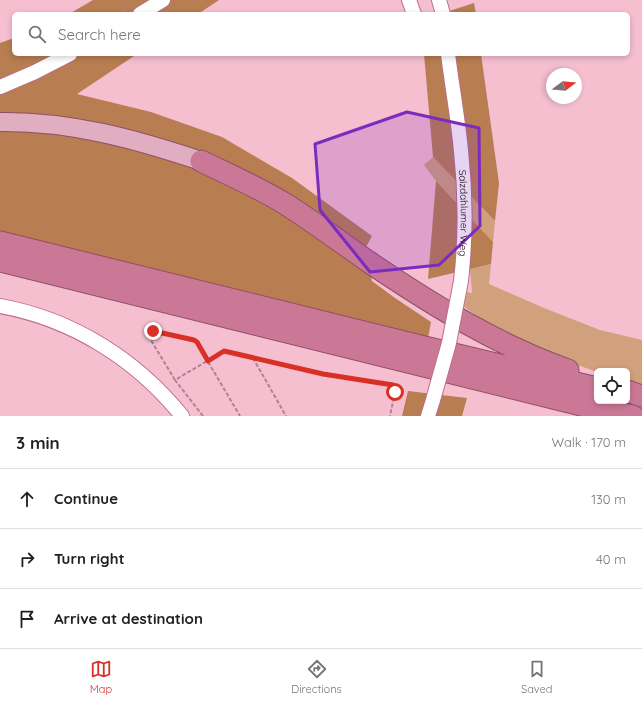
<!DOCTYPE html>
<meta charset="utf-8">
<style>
:root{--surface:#fff;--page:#f6f6f6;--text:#202124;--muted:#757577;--line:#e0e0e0;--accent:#d93025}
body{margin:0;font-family:Quicksand,sans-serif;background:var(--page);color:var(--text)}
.controls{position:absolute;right:12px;bottom:12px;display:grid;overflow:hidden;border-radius:6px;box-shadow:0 2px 6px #0003}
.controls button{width:36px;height:36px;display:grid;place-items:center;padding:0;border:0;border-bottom:1px solid var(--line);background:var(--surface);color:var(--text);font:20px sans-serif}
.compass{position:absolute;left:546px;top:68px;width:36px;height:36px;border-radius:50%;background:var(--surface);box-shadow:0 2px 6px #0003;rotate:74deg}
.stop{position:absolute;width:12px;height:12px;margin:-9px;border:3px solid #d93025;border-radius:50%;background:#fff}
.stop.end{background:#d93025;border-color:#fff;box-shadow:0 1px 4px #0008}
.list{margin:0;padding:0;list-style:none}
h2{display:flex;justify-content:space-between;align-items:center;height:52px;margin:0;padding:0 16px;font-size:17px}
h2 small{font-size:13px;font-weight:400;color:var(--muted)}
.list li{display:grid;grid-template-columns:26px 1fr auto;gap:12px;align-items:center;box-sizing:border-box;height:60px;padding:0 16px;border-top:1px solid var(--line)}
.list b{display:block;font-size:15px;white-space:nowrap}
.list em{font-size:13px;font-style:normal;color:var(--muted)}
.icon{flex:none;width:22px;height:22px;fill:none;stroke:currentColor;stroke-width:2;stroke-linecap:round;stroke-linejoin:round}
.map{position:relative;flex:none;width:642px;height:416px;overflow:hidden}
.search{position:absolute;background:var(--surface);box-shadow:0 2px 6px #0003;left:12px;right:12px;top:12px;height:44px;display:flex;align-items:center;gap:10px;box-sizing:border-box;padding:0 14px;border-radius:6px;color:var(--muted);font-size:15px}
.sheet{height:232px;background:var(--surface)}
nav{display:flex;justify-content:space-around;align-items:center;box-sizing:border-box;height:56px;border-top:1px solid var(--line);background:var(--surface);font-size:11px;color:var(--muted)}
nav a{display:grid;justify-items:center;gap:2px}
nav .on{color:var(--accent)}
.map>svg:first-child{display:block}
</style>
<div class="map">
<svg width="642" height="416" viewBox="0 0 642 416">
<rect width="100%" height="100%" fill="#f5bfd0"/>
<path fill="#d1a07c" d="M433 157 495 221 493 242 436 181 424 165Z
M491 264 489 284 544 308 600 330 642 340V389L627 383V371L597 372 561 359 507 336 464 307 467 292 472 293 470 269Z"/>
<path fill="#b87d50" d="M93 0H219L198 14H69Z
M474 3 476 14H440Z
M14 38V54H137L77 94 151 112 222 137 292 178 372 236 365 249 372 281 395 298 431 322 428 338 0 234V43Z
M424 54H481L499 183 495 221 433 157Z
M436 181 493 242 491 264 428 279Z
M408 391 467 398 462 416H402Z"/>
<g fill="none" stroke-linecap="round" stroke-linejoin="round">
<g stroke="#be6d8a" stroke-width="16">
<g id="minor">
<path d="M409 0 414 14"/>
<path d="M439 0 443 14"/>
<path d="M140 14 163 0"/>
<path id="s1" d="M448 54C452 86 458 118 461 151 466 196 466 236 461 281"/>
<path d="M0 87 35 72 70 54"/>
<path d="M0 306C72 319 136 359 182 416"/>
<path d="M428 416 433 400"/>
</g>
</g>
<g stroke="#904f67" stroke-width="20">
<path id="major" d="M0 122C70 121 135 139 201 161"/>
</g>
<g stroke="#904f67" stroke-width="23">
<path id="highway" d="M201 161C230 175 260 188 287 205 315 223 342 243 369 262 431 304 497 345 568 370
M0 242 416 345 597 388
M0 261 593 408 633 416
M627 391 642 396"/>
</g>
<path stroke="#b08292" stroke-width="2" stroke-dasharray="4 2" stroke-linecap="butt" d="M118 14 129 8
M253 358 286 416
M175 380 149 337 150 333 153 331 194 340 197 343 240 416
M203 416 175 380 224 351 323 374 393 385 395 392 390 416"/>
<use href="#minor" stroke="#fff" stroke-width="14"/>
<use href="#major" stroke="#e0aec0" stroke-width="18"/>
<use href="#highway" stroke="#cb7896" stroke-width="21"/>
<g stroke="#be6d8a" stroke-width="16" stroke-linecap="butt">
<path id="minor-bridge" d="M433 400 449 343 461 281"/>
</g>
<use href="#minor-bridge" stroke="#fff" stroke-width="14"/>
</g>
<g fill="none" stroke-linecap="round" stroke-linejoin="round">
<path stroke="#d93025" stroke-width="5" d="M153 331 194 340 197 342 208 361 224 351 323 374 393 385 395 392"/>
</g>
<path fill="#7b2cbf" fill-opacity="0.2" stroke="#7b2cbf" stroke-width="3" stroke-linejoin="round" d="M407 112 479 128 480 226 439 265 370 272 320 210 315 144Z"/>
<g text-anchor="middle" stroke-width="4" stroke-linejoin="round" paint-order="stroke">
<g font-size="10" fill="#210410" stroke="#feebf1">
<text dy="4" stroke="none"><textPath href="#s1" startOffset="160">Salzdahlumer Weg</textPath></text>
</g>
</g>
</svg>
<div class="controls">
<button><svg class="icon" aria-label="locate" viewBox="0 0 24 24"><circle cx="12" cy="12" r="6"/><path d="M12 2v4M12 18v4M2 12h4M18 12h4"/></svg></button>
</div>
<svg class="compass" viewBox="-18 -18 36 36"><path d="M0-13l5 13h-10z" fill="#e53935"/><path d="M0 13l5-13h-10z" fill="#757577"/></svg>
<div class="stop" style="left:395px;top:392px"></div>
<div class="stop end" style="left:153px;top:331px"></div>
<div class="search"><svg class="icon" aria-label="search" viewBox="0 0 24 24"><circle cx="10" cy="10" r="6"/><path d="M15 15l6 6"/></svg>Search here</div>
</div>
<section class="sheet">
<h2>3 min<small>Walk · 170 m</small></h2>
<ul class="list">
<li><svg class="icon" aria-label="ahead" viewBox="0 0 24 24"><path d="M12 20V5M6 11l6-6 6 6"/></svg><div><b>Continue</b></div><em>130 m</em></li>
<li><svg class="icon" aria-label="right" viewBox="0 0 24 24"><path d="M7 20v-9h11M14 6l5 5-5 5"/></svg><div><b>Turn right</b></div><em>40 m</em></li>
<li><svg class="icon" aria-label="arrive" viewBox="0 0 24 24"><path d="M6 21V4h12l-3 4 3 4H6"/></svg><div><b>Arrive at destination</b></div></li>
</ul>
</section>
<nav>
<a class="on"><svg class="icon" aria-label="map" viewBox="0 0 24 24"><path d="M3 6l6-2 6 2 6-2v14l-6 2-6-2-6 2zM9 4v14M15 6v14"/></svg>Map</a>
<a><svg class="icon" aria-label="directions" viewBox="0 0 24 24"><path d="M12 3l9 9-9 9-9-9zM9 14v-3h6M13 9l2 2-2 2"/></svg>Directions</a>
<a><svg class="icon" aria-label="saved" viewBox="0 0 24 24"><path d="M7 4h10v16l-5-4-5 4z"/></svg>Saved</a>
</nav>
